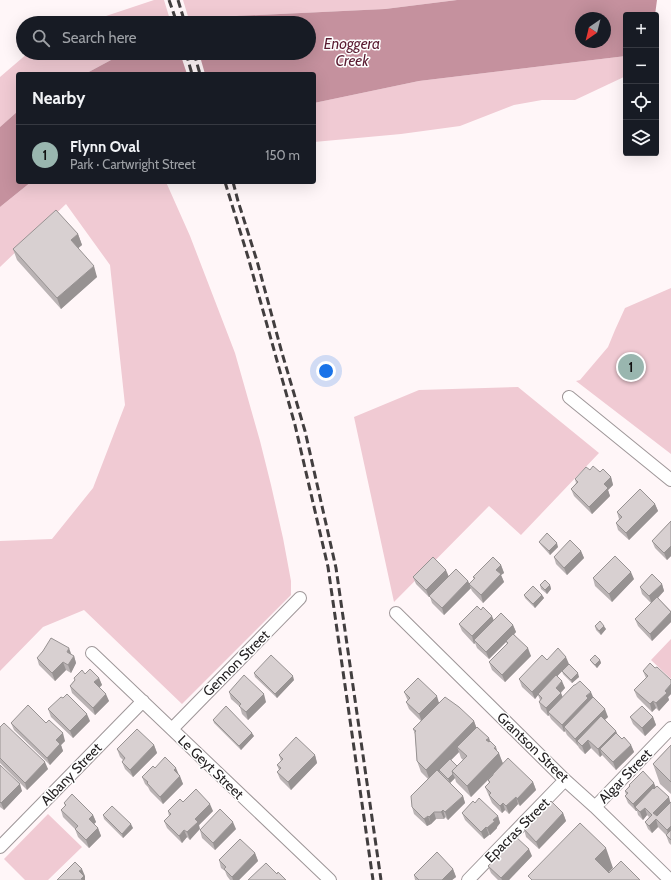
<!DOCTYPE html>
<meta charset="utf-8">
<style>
:root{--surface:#171b24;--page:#20242c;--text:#f1f3f6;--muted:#9ea1a6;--line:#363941;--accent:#99b6af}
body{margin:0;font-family:Cabin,sans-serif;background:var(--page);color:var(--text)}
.controls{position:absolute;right:12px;top:12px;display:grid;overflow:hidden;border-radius:4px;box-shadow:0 4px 16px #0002}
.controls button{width:36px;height:36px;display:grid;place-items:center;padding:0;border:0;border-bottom:1px solid var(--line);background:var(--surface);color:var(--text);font:20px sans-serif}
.compass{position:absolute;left:575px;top:12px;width:36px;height:36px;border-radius:50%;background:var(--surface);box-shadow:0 4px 16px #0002;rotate:215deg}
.you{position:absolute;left:326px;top:371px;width:14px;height:14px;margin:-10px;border:3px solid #fff;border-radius:50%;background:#1a73e8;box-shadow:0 0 0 6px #1a73e833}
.badge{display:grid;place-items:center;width:26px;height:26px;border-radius:50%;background:var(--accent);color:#111;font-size:13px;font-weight:700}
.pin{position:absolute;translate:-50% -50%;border:2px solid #fff;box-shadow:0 1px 4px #0006}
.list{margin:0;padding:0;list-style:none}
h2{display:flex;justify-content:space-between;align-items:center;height:52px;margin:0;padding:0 16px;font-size:17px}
h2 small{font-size:13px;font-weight:400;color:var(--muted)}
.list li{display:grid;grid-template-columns:26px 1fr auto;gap:12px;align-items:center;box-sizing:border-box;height:60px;padding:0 16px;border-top:1px solid var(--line)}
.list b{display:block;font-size:15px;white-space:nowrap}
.list p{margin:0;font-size:13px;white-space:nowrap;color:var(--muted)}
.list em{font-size:13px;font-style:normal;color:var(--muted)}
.icon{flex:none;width:22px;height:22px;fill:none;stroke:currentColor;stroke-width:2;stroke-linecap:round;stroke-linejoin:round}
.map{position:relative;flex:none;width:671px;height:880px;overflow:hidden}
.search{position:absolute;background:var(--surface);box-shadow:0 4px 16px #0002;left:16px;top:16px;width:300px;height:44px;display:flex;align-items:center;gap:10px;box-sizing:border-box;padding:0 14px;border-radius:22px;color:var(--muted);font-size:15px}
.panel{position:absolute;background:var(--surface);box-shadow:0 4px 16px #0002;left:16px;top:72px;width:300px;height:112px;border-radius:4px}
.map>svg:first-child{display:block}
</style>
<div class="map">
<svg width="671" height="880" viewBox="0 0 671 880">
<rect width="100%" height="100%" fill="#fff6f8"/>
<path fill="#f0cad3" d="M154 0H164L171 23H85Z
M183 0H457L385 9 217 17 211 23H190Z
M28 53H136L111 60 85 74H18V111L0 127V77Z
M626 56V76L575 100H542L514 105 460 126 401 134 314 142V103L419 81Z
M31 182H166L190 236 235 353 260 441 271 485 283 538 291 581V595L182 704 84 610 43 627 0 671V541L52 539 93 488 125 405 110 265 66 204 0 267V207Z
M671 288V454L576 381 580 380 608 347 615 330 625 308Z
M518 387 599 453 521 535 489 506 394 602 354 417 419 390Z
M671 639V679L651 660Z
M48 814 82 847 48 880H25L4 859Z"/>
<path fill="#c5919e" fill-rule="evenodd" d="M457 0H671L656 15H626V56L419 81 314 103V74H85L111 60 136 53H309V23H211L216 17 385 9ZM581 18H605V42H581Z
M18 111V182H31L0 207V127Z"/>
<path fill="#fff6f8" d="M657 0H671V51L656 54V15H655Z
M180 53H199L205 74H187Z"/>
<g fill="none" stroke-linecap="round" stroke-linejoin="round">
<g stroke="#9e9698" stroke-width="14">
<path id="minor" d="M569 397 671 480
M396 613 565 780 595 807 670 880
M92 653 330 880
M172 729 300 598
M595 807 671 728
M0 847 143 701
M468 880 565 780"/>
</g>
<use href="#minor" stroke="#fff" stroke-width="12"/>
<path stroke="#423e3f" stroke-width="3" stroke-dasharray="8 4" stroke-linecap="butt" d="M169 0 177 23
M178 0 185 23
M186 53 192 74
M194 53 200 74
M225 182 248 257 295 425 328 567 373 880
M233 182 238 201 257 261 282 353 305 431 336 568 381 880"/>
</g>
<path fill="#bab3b4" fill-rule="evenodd" d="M78 234 82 245 78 248 97 277 61 309 17 260 13 249Z
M590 470 600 472 611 477 613 485 608 490 610 496 592 514 574 496 571 489 576 483 575 479Z
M655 504 658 511 629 540 618 530 616 523 619 519 617 512Z
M671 521V556L667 560 655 548 652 541Z
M539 542 558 547 550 555 541 545Z
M581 551 584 558 567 575 556 564 554 557Z
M501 565 504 573 501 575 504 582 483 603 472 591 469 584 474 579 473 577Z
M449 576 468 581 471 588 444 615 432 603 430 597H429L416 584 413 577Z
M593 578 634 579 612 602 595 586Z
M662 584 664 591 658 598 671 611V622L652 641 638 626 635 619 651 603 642 594 640 587Z
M540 585H550L551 589 547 594 541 589Z
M524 595H542L544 598 535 608 525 598Z
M481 610 493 621 513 625 516 632 514 634 531 656 505 682 492 670 489 662 507 644 506 642 489 659 477 648 475 643 474 644 462 631 459 624Z
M595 626 606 629 601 635 596 630Z
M71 655 74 656 76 663 71 673 66 670 55 681 39 665 37 658Z
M547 660 569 664 579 677 572 683 563 674 562 671 557 676 565 688 561 693 562 697H593L608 717 604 720 616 731 617 734 622 739 631 745 634 752 616 770 603 756 602 755 600 757 591 748 585 754 579 748 578 746 567 735 565 731 564 732 551 719 549 715 548 716 541 709 539 702 540 700 538 695 535 699 522 687 519 679Z
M590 660H600L601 663 597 668 592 663Z
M655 668 671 680V694L668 697 669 700 659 711 656 708 652 712 637 697 634 690 646 678 643 671Z
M254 673 294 680 277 698 255 677Z
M85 674 99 678 102 685 99 687 109 701 95 715 72 693 70 686 75 680 74 678Z
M229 692 266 702 248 720 242 714 240 707 231 699Z
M404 692 439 702 474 721 476 727 489 738 490 741 497 751 503 763 533 782 536 790 520 806 518 804 509 814 505 810 502 813 492 803 485 787 489 783 488 780 493 775 471 797 456 782 455 778 450 783 463 796 465 803 448 820 445 817 444 819H436L431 824 427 826 414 814 412 807 428 779 421 772 417 761 415 734 413 729 421 721 409 709 406 702 408 701ZM459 752 461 758 463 760 457 766 451 760Z
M48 709 90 721 73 738 51 717Z
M630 717H653L656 725 645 736 633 724Z
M213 720 254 736 241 750 214 723Z
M11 723 65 741 61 745 63 751 50 765 14 730Z
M0 727 48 769 27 790 0 763Z
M154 745 157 753 133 777 125 769 122 762 123 760 120 757 117 749Z
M671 745V794L660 784 653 764Z
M279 755H315L317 763 291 790 280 779 277 772 279 770 277 765 281 761Z
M0 765 22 791 4 810 0 807Z
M155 768 179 775 183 784 163 804 150 791 148 787 145 784 142 777Z
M629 785 656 787 670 802H671V845L669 843 666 835 658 827 652 833 648 829 645 822 649 817 647 815 643 820 638 815 637 811H636L628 803 625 796 626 795 625 791 629 786Z
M183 802 213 811 199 825 190 840 187 837 182 843 167 828 164 821 169 816 168 811Z
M64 803 93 815 96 822 94 824 98 828 101 836 89 848 78 837 75 829 63 817 61 810 65 806Z
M475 803 498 816 500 823 497 827V828L490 835H489L484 839 465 820 462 813Z
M563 813 566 821 539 849 526 837 524 829Z
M103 815 133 828 123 838 104 819Z
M236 829 215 850 202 838 200 830Z
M255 853 258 861 239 880H230L227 876 225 871 221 868 219 860Z
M532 856 509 880H498L491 873 488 866Z
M453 869 456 877 452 880H415L414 875Z"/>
<path fill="#979292" d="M78 234 82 245 75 251 71 240Z
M94 266 97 277 61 309 57 298Z
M611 477 613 485 608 490 610 496 592 514 589 507 604 484Z
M655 504 658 511 629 540 626 533Z
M557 543 558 547 550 555 549 551Z
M671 546V556L667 560 664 553Z
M581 551 584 558 567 575 564 568Z
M501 565 504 573 501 575 504 582 483 603 481 595 496 570Z
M446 570 449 577 429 596 430 597H429L426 590Z
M631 572 634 579 612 602 609 594Z
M468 581 471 588 444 615 442 608Z
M662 584 664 591 652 604 649 596Z
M550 585 551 589 547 594 545 590Z
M542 595 544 598 535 608 533 604Z
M671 612V622L652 641 650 634Z
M492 616 495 623 474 640 475 643 474 644 472 636Z
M513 625 516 632 507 642 506 641V642L489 659 486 652Z
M604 626 606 629 601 635 599 631Z
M69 648 72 656 67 652Z
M528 648 531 656 505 682 502 675Z
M74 656 76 663 71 673 68 665Z
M566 657 569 664 539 695 538 694V695L535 699 532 692Z
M600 660 601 663 597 668 595 665Z
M63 662 66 670 55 681 52 673Z
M578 673 579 677 572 683 571 680Z
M293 676 294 680 277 698 275 694Z
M99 678 102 685 97 690 94 682Z
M562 681 565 688 558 695 556 688Z
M671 684V694L668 697 669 700 659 711 656 703 665 691Z
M591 692 594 699 564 727 565 731 564 732 562 725 586 696Z
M561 693 564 700 548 712 549 715 548 716 546 708Z
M106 694 109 701 95 715 93 708Z
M264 694 266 702 248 720 246 712Z
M437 696 439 703 422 722 419 714Z
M653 701 656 708 652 712 650 704Z
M605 709 608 717 580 744 577 741 578 746 575 739Z
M87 714 90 721 73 738 70 731Z
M653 717 656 725 645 736 642 728Z
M474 721 478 732 457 747 459 752 430 781 426 770Z
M616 731 619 738 600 749 602 755 600 757 598 749Z
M63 733 65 741 61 745 63 751 50 765 47 758 56 740Z
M252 733 254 736 241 750 239 746Z
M489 738 492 749 486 740Z
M588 740 591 748 585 754 582 746Z
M154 745 157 753 133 777 130 770Z
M631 745 634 752 616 770 613 762Z
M496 747 498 754 499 753 503 764 471 797 467 786Z
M315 755 317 763 291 790 288 782Z
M45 762 48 769 27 790 25 783Z
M176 768 179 775 174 770Z
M453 774 455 778 450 783 448 779Z
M180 776 183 784 163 804 160 797Z
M533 782 536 790 520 806 517 799Z
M654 783 657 790 635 807 637 811H636L633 804Z
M20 784 22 791 4 810 1 803Z
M463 796 465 803 448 820 445 812Z
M516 797 518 804 509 814 506 806Z
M669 797 671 805 656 820 653 813Z
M503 803 505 810 502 813 500 806Z
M210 804 213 811 199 825 200 829 190 840 187 832 195 819Z
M645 808 647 815 643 820 640 812Z
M443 810 445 817 444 819 441 812Z
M434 812 436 819 431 824 429 817Z
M563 813 566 821 539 849 536 842Z
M93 815 96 822 91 827 89 819Z
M428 816 431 824 427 826 424 819Z
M498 816 500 823 497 827V828L490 835 487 828 493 820Z
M656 819 658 827 652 833 649 826Z
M233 822 236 829 215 850 213 843Z
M131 824 133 828 123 838 122 834Z
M671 826V836L669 838 667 830Z
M486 827 489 835 484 839 481 832Z
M98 828 101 836 89 848 86 840Z
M184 830 187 837 182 843 179 836Z
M606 848 613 868 602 879 595 859Z
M529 849 532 856 509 880H502L501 878Z
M255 853 258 861 239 880H233L232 877Z
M82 869 85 876V880H82L79 871Z
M453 869 456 877 452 880H442Z"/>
<path fill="#d8d0d1" stroke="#979292" d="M56 210 78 234 71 240 94 266 57 298 13 249Z
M593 466 600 472 603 469 611 477 604 484 608 488 589 507 571 489 578 482 575 479 586 467 590 470Z
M640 489 655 504 626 533 616 523 622 517 617 512Z
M671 521V546L664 553 652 541Z
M547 533 557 543 549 551 539 542Z
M570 540 581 551 564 568 554 557Z
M615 556 631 572 609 594 593 578Z
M433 557 446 570 426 590 413 577Z
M493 557 501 565 496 570 501 574 481 595 469 584 475 578 473 577Z
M456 569 468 581 442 608 429 596Z
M652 574 662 584 649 596 640 587Z
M545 580 550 585 545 590 540 585Z
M533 586 542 595 533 604 524 595Z
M657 597 671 612 650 634 635 619Z
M477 606 481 610 483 607 492 616 472 636 459 624Z
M501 613 513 625 486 652 474 640Z
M600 621 604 626 599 631 595 626Z
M513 634 528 648 502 675 489 662 508 643 506 641Z
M51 638 69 648 67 652 74 656 68 665 63 662 52 673 37 658 43 651Z
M558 648 566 657 532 692 519 679 542 655 547 660Z
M271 655 293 676 275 694 254 673Z
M595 655 600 660 595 665 590 660Z
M650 663 655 668 657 667 671 680V684L665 691 667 693 656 703 653 701 650 704 634 690 648 676 643 671Z
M569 664 578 673 571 680 562 671Z
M90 669 99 678 94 682 106 694 93 708 70 686 75 680 74 678 82 670 85 674Z
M244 675 264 694 246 712 239 706 241 704 229 692Z
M556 675 562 681 556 688 561 693 546 708 539 702 542 698 538 694Z
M418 678 437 696 419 714 406 702 410 698 404 692Z
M580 681 591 692 586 696 588 698 562 725 548 712 574 685H575Z
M67 694 87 714 70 731 48 709 61 697 63 698Z
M445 697 459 707 474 721 426 770 417 761 415 732 416 731 413 729Z
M593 697 605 709 575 739 564 727Z
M28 705 46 723 49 720 63 733 56 740 60 744 47 758 11 723Z
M226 706 252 733 239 746 213 720Z
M642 706 653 717 642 728 630 717Z
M601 716 616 731 598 749 588 740 582 746 577 741Z
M4 723 45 762 25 783 0 758V727Z
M477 727 489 738 486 740 489 742 490 741 496 747 494 748 499 753 467 786 452 771 467 756 457 747Z
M137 729 154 745 130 770 122 762 125 758 117 749Z
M616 733 622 739 624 737 631 745 613 762 600 749Z
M296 737 315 755 288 782 277 772 281 768 277 765 283 759 279 755Z
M671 745V782L653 764Z
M165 757 176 768 174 770 180 776 160 797 147 783 148 782 142 777 153 766 155 768Z
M508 758 533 782 517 799 516 797 506 806 503 803 500 806 489 795 491 793 485 787 490 782 488 780 493 775V774Z
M450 759 457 766 452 771 453 774 448 779 439 770Z
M0 765 20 784 1 803 0 802Z
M437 770 463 796 445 812 443 810 441 812H434L429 817 428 816 424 819 412 807 411 796Z
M643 771 654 783 633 804 625 796 628 793 625 791 630 786 629 785Z
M657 786 669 797 653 813 657 816 671 802V826L667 830 656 819 649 826 645 822 652 815 645 808 640 812 635 807 653 788 654 789Z
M196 789 210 804 195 819 198 822 187 832 184 830 179 836 164 821 171 814 168 811 180 799 183 802Z
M72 794 93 815 89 819 98 828 86 840 75 829 78 826 61 810 66 805 64 803Z
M479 798 498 816 493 820 495 821 487 828 486 827 481 832 462 813 473 801 475 803Z
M551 801 563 813 536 842 524 829Z
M112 806 131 824 122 834 103 815Z
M220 809 233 822 213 843 200 830Z
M580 823 606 848 595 859 609 873 621 861 640 880H532L528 876Z
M671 830V840L666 835Z
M516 837 529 849 501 878 488 866Z
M240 839 255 853 232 877 224 869 226 867 219 860Z
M437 852 453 869 442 880H419L414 875Z
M75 862 82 869 79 871 84 876 81 879 83 880H57Z
M266 863 277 874 278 872 286 880H248Z"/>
<g text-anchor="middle" stroke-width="3" stroke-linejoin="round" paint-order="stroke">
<g font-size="14" fill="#221f20" stroke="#fff">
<text transform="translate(236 663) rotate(-45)" y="5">Gennon Street</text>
<text transform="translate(533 747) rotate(44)" y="5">Grantson Street</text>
<text transform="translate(211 767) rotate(44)" y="5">Le Geyt Street</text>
<text transform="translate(71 774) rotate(-46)" y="5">Albany Street</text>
<text transform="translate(625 776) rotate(-46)" y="5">Algar Street</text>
<text transform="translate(517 830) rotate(-45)" y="5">Epacras Street</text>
</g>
<g font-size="15" font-style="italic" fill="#5a1b31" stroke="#fff">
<text x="352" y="49">Enoggera<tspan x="352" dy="17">Creek</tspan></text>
</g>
</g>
</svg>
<div class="controls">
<button>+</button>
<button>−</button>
<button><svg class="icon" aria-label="locate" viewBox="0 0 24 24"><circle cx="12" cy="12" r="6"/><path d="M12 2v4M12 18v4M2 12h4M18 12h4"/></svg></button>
<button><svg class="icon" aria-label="layers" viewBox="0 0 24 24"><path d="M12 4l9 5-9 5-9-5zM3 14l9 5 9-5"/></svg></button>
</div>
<svg class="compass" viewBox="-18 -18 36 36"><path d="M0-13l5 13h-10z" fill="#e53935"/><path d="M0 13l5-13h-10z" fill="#9ea1a6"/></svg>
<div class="you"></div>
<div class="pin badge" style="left:631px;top:367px">1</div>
<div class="search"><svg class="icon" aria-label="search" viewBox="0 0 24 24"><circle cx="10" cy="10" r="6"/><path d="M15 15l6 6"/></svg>Search here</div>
<section class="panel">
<h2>Nearby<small></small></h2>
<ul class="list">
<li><span class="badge">1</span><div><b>Flynn Oval</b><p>Park · Cartwright Street</p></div><em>150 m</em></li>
</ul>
</section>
</div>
